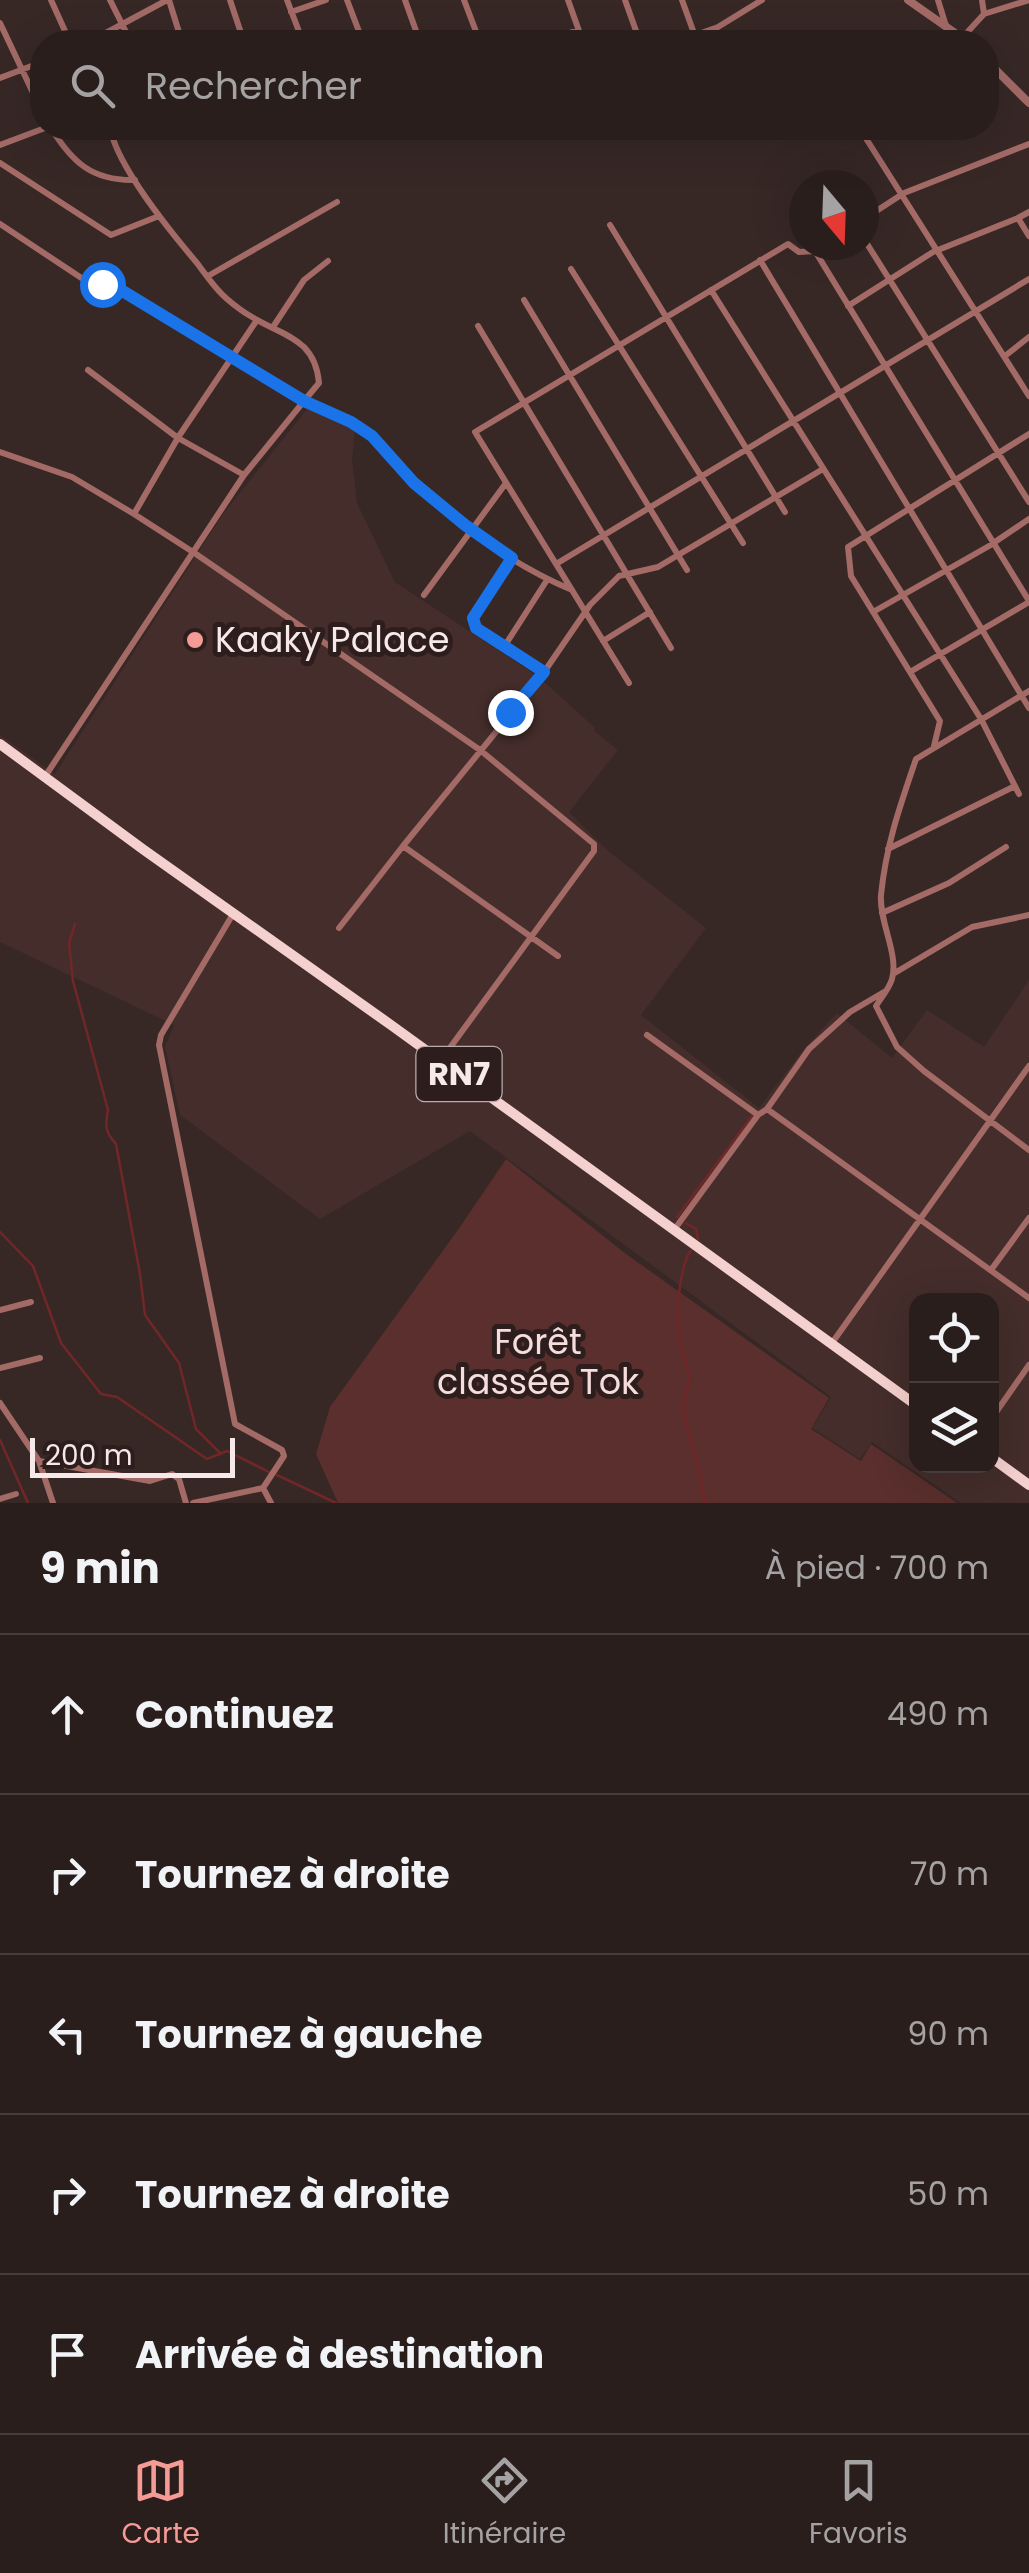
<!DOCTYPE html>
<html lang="fr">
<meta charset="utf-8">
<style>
:root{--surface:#291e1c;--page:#352b29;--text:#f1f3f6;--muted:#a5a2a3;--line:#453c3b;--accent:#f59b96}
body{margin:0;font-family:Poppins,sans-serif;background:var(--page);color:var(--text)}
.controls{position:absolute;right:30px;bottom:30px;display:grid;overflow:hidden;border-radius:20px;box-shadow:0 10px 40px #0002}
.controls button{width:90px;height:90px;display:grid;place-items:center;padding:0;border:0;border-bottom:2px solid var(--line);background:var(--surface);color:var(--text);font:50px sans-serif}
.compass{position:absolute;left:789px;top:170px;width:90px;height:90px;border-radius:50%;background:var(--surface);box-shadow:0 10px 40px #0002;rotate:161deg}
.scale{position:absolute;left:30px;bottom:25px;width:205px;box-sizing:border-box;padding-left:10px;border:5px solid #f5eae9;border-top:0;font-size:28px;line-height:35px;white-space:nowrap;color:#f5eae9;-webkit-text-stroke:8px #2d1e1d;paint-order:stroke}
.stop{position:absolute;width:30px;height:30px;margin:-22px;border:8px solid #1a73e8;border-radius:50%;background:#fff}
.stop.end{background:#1a73e8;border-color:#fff;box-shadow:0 2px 10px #0008}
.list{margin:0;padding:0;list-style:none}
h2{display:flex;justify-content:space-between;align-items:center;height:130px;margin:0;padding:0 40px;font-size:42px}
h2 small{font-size:32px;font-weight:400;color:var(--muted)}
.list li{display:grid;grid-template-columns:65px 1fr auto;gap:30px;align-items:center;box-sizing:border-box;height:160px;padding:0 40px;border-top:2px solid var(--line)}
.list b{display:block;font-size:38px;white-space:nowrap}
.list em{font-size:32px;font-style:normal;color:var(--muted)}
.icon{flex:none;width:55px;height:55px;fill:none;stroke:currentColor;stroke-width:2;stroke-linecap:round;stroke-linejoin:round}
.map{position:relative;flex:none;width:1029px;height:1503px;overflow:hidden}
.search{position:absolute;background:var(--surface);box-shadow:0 10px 40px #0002;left:30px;right:30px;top:30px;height:110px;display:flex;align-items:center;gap:25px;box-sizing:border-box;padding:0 35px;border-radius:40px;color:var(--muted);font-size:38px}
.sheet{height:930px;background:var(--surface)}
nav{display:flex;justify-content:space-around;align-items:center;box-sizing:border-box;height:140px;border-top:2px solid var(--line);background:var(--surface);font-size:28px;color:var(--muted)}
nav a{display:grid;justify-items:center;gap:5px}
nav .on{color:var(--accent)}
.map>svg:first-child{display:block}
</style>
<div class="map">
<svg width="1029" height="1503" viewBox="0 0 1029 1503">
<rect width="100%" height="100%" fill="#372826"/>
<path fill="#442d2b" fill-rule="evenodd" d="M307 409 355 429 352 460 357 503 395 582 540 678 595 728 594 731 618 750 569 812 606 849 706 928 641 1015 759 1108 802 1051 837 1013 892 1058 927 1010 984 1047 1029 980V1503H961L872 1442 860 1459 812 1428 831 1397 470 1131 320 1219 180 1115 165 1047 174 1025 0 942V735L55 774 223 514ZM916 1300H992V1466H916Z"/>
<path fill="#5a2f2d" d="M506 1159 626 1254 829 1398 811 1429 861 1461 871 1444 957 1503H338L316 1454 330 1407 460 1227Z"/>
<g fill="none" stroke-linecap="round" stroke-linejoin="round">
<path stroke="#712727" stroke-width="2.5" d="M75 924 69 943 73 981 108 1110C105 1126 105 1132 116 1144L140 1274 145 1315 179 1363 196 1429 221 1454
M677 1217 752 1116
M686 1223 696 1229 698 1239
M0 1232 33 1266 61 1343 101 1394 117 1397 207 1459 227 1451 269 1472
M691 1250C679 1269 676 1312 679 1335 680 1349 690 1367 689 1381 688 1394 682 1394 684 1411 689 1442 703 1471 704 1503
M0 1440 28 1503
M277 1475 336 1503"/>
<path stroke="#a36a66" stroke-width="6" d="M51 0 70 42
M110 0 131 42
M169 0 182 42
M230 0 244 42
M287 0 303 42
M347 0 363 42
M405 0 420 42
M464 0 480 42
M568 0 583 42
M625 0 640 42
M682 0 695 36
M938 0 946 26
M982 0 984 14
M291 12 326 0
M0 23 42 112
M962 38 984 14 1029 0
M89 42 167 0
M543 42 578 30
M676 42 718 27 762 0
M0 78 42 62
M51 128C72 162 92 181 135 180
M334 128 336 131
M867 140 1029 396
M0 145 45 128
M0 163 111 235 159 216
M1029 212 1018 218 1029 236
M864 219 904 193 1029 144
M0 224 89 283 111 284 304 401 319 383C315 338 283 336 252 317 243 312 234 305 227 299 215 289 206 275 197 263 170 231 118 168 110 128
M610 225 785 512
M864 239 1029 502
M815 251 1029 601
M760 260 1029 708
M571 269 743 543
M208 276 337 202
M711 290 981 719 1019 794
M524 300 687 570
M848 306 933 252 1018 218
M478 326 671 648
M273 327 304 280 328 261
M1005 356 1029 337
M88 370 178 438 244 475
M0 452 72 477 134 514 196 554 480 750 594 844V851L441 1060
M134 514 179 436 257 320
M512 558 473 618V624L544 672
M556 564 1029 279
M424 595 506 483
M873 612 989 546 1029 519
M603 641 650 612
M504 647 547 580
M910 672 1029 602
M629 683 475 432 788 244 799 252 815 251 825 245
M1029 691 916 759C900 806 886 845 881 895 879 922 899 954 892 979 889 989 881 998 876 1006L897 1047 924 1071 1029 1150
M934 746 940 721 851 576 848 547 1029 434
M46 775 244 475 304 401C326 411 353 420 372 436 387 449 399 468 413 482 456 524 516 567 572 590
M888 849 1015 786
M882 913 949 883 1006 847
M233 914 161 1035 159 1045 235 1424 282 1450 284 1456 263 1488 271 1503
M339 928 403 846
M558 956 403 846 540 678 590 605 619 576 658 567 823 469
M893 974 972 927 1029 915
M647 1035 758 1115
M767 1109 809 1049 850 1012 884 992
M674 1230 758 1115 767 1109 1029 1298
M991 1270 1029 1218
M0 1310 31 1302
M832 1343 1029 1066
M0 1368 40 1358
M0 1403 39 1461 53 1503
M992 1418 1029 1365
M39 1461 150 1481 172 1474 179 1479 186 1503
M0 1499 16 1494
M193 1503 263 1488"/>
<path stroke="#a36a66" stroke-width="8" d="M908 0 968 42
M986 60 1029 103"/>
<path stroke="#f4d0ce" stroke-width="10" d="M0 744 144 850 391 1025 916 1405
M992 1458 1029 1485"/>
</g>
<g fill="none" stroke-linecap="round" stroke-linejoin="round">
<path stroke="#1a73e8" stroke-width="12" d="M102 284H111L304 401 351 422 372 436 414 483 465 525 512 558 473 618 476 628 544 672 510 712"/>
</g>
<circle fill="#f59b96" stroke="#2d1e1d" stroke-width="4" cx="195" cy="640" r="10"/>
<g text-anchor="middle" stroke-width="10" stroke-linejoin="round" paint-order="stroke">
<rect fill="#2d1e1d" stroke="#b9adac" stroke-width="2.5" x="416.5" y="1047" width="85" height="54" rx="8"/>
<g font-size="32" font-weight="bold" fill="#f5eae9">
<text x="459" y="1085">RN7</text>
</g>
<g font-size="35" fill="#f5eae9" stroke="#2d1e1d" text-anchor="start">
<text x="215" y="652">Kaaky Palace</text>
</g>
<g font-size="35" fill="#f5dddb" stroke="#2d1e1d">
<text x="538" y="1354">Forêt<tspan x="538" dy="40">classée Tok</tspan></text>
</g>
</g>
</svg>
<div class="controls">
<button><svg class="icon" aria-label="locate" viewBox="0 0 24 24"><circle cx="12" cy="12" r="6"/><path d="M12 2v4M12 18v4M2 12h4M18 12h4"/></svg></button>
<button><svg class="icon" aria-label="layers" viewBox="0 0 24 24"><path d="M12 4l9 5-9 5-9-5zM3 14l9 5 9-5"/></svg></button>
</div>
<svg class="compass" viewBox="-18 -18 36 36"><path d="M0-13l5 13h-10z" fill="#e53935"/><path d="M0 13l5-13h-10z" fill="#a5a2a3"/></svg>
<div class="scale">200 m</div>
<div class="stop" style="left:102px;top:284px"></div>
<div class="stop end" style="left:510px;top:712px"></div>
<div class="search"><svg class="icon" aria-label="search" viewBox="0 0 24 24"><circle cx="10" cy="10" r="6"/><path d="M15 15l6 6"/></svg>Rechercher</div>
</div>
<section class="sheet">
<h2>9 min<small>À pied · 700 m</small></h2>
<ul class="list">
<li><svg class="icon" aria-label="ahead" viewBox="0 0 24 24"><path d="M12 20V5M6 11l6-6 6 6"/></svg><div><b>Continuez</b></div><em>490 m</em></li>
<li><svg class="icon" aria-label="right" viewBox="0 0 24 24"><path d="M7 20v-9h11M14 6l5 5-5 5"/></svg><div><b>Tournez à droite</b></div><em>70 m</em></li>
<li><svg class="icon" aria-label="left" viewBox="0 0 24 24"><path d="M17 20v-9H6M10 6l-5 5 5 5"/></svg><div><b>Tournez à gauche</b></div><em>90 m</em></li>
<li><svg class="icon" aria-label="right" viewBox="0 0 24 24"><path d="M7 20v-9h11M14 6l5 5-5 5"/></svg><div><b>Tournez à droite</b></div><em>50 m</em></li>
<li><svg class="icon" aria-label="arrive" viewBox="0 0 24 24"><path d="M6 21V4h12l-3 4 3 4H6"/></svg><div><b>Arrivée à destination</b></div></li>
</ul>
</section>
<nav>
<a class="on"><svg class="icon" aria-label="map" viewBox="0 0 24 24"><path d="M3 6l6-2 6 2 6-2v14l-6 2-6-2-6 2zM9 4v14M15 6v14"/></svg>Carte</a>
<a><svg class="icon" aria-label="directions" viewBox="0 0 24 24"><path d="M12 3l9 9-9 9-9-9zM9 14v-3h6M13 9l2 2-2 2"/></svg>Itinéraire</a>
<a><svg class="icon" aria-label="saved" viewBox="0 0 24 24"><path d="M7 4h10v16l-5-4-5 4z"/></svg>Favoris</a>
</nav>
